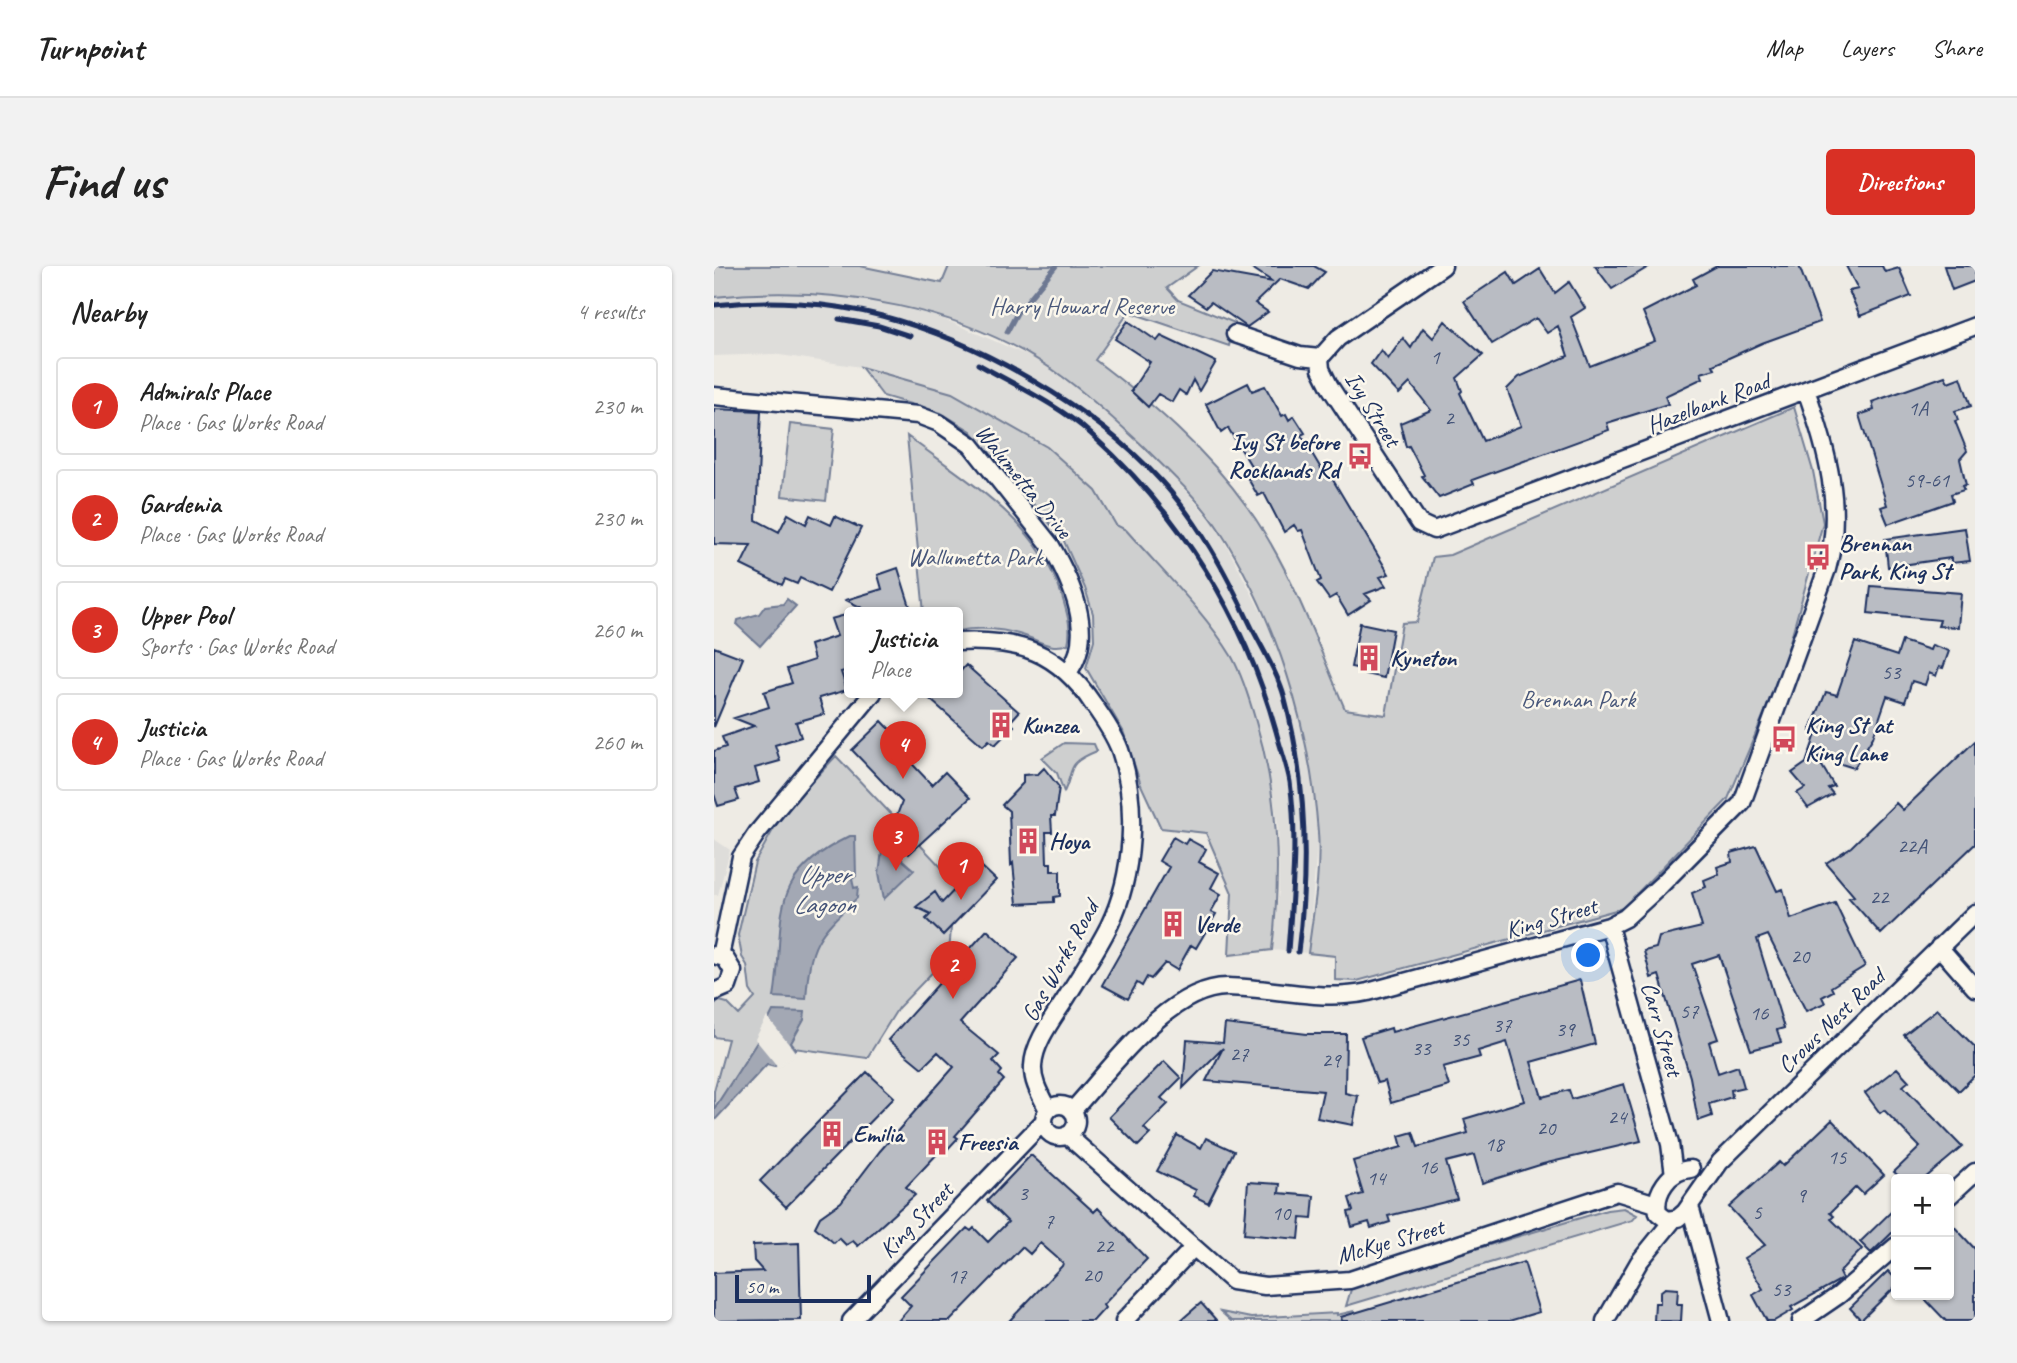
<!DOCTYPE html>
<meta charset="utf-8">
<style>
:root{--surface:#fff;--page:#f2f2f2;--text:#222;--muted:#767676;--line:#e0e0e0;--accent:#d93025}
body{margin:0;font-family:Caveat,sans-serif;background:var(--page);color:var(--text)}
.controls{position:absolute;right:21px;bottom:21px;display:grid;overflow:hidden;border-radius:7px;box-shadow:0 2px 5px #0004}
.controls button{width:63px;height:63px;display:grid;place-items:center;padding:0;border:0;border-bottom:2px solid var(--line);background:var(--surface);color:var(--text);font:35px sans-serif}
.scale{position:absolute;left:21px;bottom:18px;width:136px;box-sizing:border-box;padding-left:7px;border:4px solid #1b2f5e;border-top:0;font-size:19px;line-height:24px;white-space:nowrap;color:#1b2f5e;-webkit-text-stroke:5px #fbf7ec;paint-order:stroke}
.you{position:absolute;left:875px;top:690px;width:24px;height:24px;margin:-18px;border:5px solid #fff;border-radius:50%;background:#1a73e8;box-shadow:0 0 0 10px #1a73e833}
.badge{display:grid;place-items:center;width:46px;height:46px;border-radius:50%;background:var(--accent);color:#fff;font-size:23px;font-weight:700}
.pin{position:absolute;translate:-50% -58px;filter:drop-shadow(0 2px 4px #0008)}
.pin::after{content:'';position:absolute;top:37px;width:24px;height:21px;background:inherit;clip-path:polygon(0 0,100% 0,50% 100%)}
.popup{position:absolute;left:130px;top:341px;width:119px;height:91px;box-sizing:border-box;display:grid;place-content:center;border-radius:7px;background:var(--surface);filter:drop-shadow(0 2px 5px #0005);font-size:23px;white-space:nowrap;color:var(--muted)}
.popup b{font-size:26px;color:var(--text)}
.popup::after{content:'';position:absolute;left:50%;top:100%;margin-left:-14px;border:14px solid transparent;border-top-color:var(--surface)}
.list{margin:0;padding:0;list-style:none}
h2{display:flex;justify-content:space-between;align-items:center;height:91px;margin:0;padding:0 28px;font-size:30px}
h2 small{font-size:23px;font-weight:400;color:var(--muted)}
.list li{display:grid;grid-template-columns:46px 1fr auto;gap:21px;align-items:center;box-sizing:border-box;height:98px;margin:0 14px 14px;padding:0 14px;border:2px solid var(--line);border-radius:7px}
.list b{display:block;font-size:26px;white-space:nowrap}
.list p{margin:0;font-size:23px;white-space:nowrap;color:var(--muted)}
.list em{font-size:23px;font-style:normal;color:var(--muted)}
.map{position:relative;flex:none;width:1261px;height:1055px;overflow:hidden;border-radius:7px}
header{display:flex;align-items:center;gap:42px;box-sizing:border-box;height:98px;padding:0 35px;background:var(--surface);border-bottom:2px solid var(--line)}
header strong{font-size:33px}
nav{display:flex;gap:38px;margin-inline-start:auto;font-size:24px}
.intro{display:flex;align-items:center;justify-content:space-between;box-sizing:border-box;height:168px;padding:0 42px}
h1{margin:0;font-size:49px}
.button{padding:18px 32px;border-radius:7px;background:var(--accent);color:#fff;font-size:24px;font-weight:700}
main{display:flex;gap:42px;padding:0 42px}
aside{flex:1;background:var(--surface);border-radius:7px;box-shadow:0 2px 5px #0004}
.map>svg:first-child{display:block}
</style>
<header>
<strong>Turnpoint</strong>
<nav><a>Map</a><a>Layers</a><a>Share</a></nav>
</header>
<div class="intro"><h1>Find us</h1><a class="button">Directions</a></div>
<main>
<aside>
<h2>Nearby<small>4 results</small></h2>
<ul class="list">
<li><span class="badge">1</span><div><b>Admirals Place</b><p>Place · Gas Works Road</p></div><em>230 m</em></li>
<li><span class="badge">2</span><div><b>Gardenia</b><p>Place · Gas Works Road</p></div><em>230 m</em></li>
<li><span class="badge">3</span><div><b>Upper Pool</b><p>Sports · Gas Works Road</p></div><em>260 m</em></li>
<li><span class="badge">4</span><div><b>Justicia</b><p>Place · Gas Works Road</p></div><em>260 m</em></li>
</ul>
</aside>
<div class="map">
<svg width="1261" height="1055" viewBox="0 0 1261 1055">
<rect width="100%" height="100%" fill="#eeebe4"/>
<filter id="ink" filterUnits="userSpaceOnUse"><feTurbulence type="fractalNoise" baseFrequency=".0143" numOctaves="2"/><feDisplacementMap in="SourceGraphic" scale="14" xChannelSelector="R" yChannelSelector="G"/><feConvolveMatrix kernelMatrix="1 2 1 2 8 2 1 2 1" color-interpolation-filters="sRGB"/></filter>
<g filter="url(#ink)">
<path fill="#deddda" d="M103 27 184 39 225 51 317 91 351 112 399 151 455 206 503 261 560 371 579 427 595 498 604 568 594 687 558 684 565 624 564 561 554 497 519 394 502 367 412 264 402 259 382 225 333 181 238 127 147 101 59 88 0 90V31Z
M0 573 16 584 4 629H0Z"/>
<path fill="#cecfcf" stroke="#747f96" stroke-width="2" d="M0 0H146L228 17 235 0H484L453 22 464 34 521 57 515 80 415 46 381 94C438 137 492 183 534 242 577 302 602 375 631 443L672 449 688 357 703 356 719 291 736 289 1080 141 1099 205 1109 257 1067 408 1014 533 909 642 643 715 621 714V690L594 687C599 648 607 606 604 566 596 459 562 352 504 262 484 232 454 205 429 180 404 157 380 134 353 114 256 40 118 18 0 31Z
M147 101 238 127 333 181 382 225 402 259 412 264C448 305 490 345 518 391 529 411 536 435 542 456 565 533 567 605 558 684L515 689 518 627 492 567 447 562 427 519 409 465 372 402 380 374 379 348 371 322 349 273 257 165 227 147 169 130Z
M76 158 120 163 112 235 68 230Z
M193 170C254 216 323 254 348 330 353 347 358 361 354 378 337 384 326 375 311 370 290 363 265 361 243 365V347H210Z
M350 477 380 478 383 485C350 498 361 504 350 526L343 507 328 492Z
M122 490 230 604 240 620 235 689 184 742 153 792 43 777 0 843V825L14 773 0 771V738L6 735 13 737 25 749 41 732 36 724 33 699 28 691 24 669 41 596 68 548Z
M910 942 923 949 919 954 632 1040 638 1020 893 944Z
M640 1045 641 1055H517L507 1046 537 1052 623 1047V1049Z"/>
<path fill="#a3a8b4" stroke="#6d7892" stroke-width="2" d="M73 333 82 340 46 380 23 359 24 354 45 348 51 340 69 338Z
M136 570H141L142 610 138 613 140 622 144 621 143 632C103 670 96 676 92 733L60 731C73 654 48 613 136 570Z
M169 577 200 604 170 633 165 607Z
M59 745 91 746 90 754 77 777 82 783 60 800 53 798 0 855V843L45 773Z"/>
<path fill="#eeebe4" d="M53 751 82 787 64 801 41 773Z"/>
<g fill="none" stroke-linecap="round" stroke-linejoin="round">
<path stroke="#6d7892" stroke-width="5" d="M293 66 303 47 342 0"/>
</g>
<path fill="#b9bcc3" stroke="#1b2f5e" stroke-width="2" d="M535 0H600L611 6 595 23 566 13 541 37 554 46 533 61 497 36 492 41 474 29 498 5 559 16Z
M881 0H936L898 23Z
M1003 0H1085L1106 56 1048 77 999 99 1001 103 987 107 989 112 951 130 954 138 893 157 895 164 758 214 760 218 725 232 708 210 710 209 695 180 692 181 686 157 717 144 696 117 685 128 657 98 667 84 674 93 689 72 697 82 709 62 719 72 731 55 769 89 743 112 748 125 746 127 769 175 807 160 793 123 805 111 854 90 844 60 833 67 822 52 778 78 750 35 794 6 802 19 826 3 841 27 855 16 871 42 857 51 876 100 941 75 929 46 982 19 979 13Z
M1132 0H1168L1171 6 1185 2 1197 30 1146 50 1135 25 1144 23Z
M1230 0H1261V15L1238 24Z
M414 55 443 75 447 70 502 96 485 125 479 114 472 129 465 124 458 136 444 128 434 141 417 125 436 96 401 73Z
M1231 110 1234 116 1247 111 1257 140 1241 145 1244 154 1241 155 1253 185 1246 193 1252 219 1248 220 1250 224 1237 228 1239 235 1174 258 1167 241 1173 239 1145 149 1160 144 1158 136Z
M534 117 538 125 551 120 568 150 572 148 575 154 580 150 591 167 587 169 612 211 616 209 675 308 666 311 672 320 651 328 657 334 634 349 622 329 615 333 603 316 607 314 588 264 584 265 580 259 570 266 550 227 544 230 533 211 542 208 514 162 507 167 492 138Z
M0 143 47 145 42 254 65 266 74 248 92 258 96 249 117 259 121 250 147 262 115 326 86 312 83 318 71 313 68 319 27 299 37 279 0 278Z
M1251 262 1256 295 1237 297V292L1174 301 1171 273Z
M184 302 198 347H158L132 334 168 323 164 309Z
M1157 320 1247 327 1244 361 1224 360 1226 354 1154 347Z
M135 348V404L127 406 133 424 105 432 110 448 82 456 87 471 61 479 66 495 41 502 45 516 21 523 25 534 4 540 0 528V485L12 481 8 471 40 460 20 452 55 441 50 426 78 417 73 403 100 394 96 379 123 370 117 353Z
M646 357 679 364 670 412 651 408 652 404 637 401Z
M1188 375 1216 384 1218 379 1235 385 1229 402 1225 401 1222 410 1215 407 1211 419 1198 415 1191 436 1173 430 1159 471 1140 502 1102 490 1120 520 1114 522 1119 528 1094 542 1083 527 1091 522 1078 507 1092 497 1102 468 1096 465 1112 426 1123 429 1141 376 1183 390Z
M0 381 29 392 0 461Z
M252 399 305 446 296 456 300 460 281 479 275 474 269 480 209 427H243V409Z
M168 455 193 481 187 486 218 519 231 506 256 532 195 588 177 565 188 536 138 484Z
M1261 475V578L1167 668 1135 632 1140 630 1112 597 1137 581 1182 537 1189 544Z
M330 502 345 521 341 550H337L338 566H332L333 597H337V605H346V630L340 631V636L303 638 299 597 297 599 295 545 288 539 309 517V509L324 508Z
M459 571 471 578 474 573 492 583 485 596 505 607 497 622 507 628 497 646 502 648 482 682 477 679 463 704 451 697 437 713 433 711 428 720 423 717 414 733 388 719 455 601 445 595Z
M1042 580 1063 625 1069 623 1077 653 1121 637 1151 700 1117 721 1119 725 1108 731 1111 737 1092 745 1054 669 1043 673 1070 762 1063 764 1067 776 1037 784 1005 689 978 698 1004 773 995 776 1004 807 1024 800 1030 821 1017 824 1018 831 995 838 998 850 984 855 976 811 945 709 937 712 930 685 942 682 945 671 988 661 978 627 992 621 990 614 1005 608 1003 601 1018 596 1017 587Z
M265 598 282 614 229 669 212 653 217 648 202 641 221 626 228 637Z
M273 664 304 692 246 757 285 789 279 795 288 805 285 809 290 814 241 870 244 872 230 887 226 885 192 921 201 929 144 980 139 975 132 979 125 972 120 977 101 961 106 951 127 936 166 885 240 801 224 786 208 802 174 774Z
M866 714 881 778 817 796 828 831 855 824 858 833 910 818 927 875 829 898 768 917 760 889 732 896 743 933 674 950 676 956 657 962 655 956 638 961 634 946 639 945 635 932 649 928 639 895 688 881 685 870 699 866 704 881 754 867 750 853 810 835 793 776 764 785 766 791 729 801 735 820 677 837 671 815 663 817 647 771 677 762 678 766Z
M1223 743 1261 781V809L1245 825 1190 769Z
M511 758 593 768H632L631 827 644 830 639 859 603 852 609 825 492 815 509 782 469 822 473 774 509 777Z
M450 795 467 812 447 832 454 838 430 862 436 868 424 880 395 851Z
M1183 802 1195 815 1189 820 1248 881 1210 913H1188L1180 906 1206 881 1170 844 1166 847 1151 827Z
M153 806 180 831 72 941 46 915Z
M1118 854 1170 909 1149 928 1142 921 1116 947 1120 950 1117 953 1148 983 1125 1007 1128 1013 1077 1041 1079 1044 1060 1055H1053L1039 1029 1049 1023 1030 992 1051 979 1015 941 1065 896 1069 900Z
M463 869 487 882 492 872 520 885 494 937 480 930 482 924 443 905Z
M317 889 380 946 384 942 433 993 389 1039 391 1042 379 1055H295L348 1000 349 997 326 977 316 988 308 981 236 1055H184L197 1040 187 1030 253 962 257 965 260 962 274 976 294 956 273 935Z
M534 916 566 918 565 927 600 930 598 953 587 952 585 973 530 968Z
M1182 941V963L1157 987 1146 976Z
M1235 955 1261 983V1055H1232L1207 1029H1235Z
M85 977 87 1054 0 1055V1007L49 1005 40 995 39 979Z
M810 996 825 1046 795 1055H628L627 1051Z
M1174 1005 1182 1013V1020L1147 1054 1136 1042Z
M951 1022 964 1023 963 1038H968L967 1055H940L941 1037H946V1026Z
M487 1037 503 1055H466Z"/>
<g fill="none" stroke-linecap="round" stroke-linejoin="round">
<g stroke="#1b2f5e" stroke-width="21">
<path id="minor" d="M521 68 586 90 606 92
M606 92 607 103 616 121 705 257 720 264 1261 60
M606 92 624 72 729 0
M0 130 204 149 225 157 257 179 337 280C357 315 382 368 355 405
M243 376C305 373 344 385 379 438 389 452 400 468 406 484 424 538 420 609 395 660 383 684 368 706 354 729 342 749 320 775 319 800 318 816 327 830 334 844
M895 660 956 878 960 909
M1225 681 1261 722
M0 689 11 692 19 705 14 720 0 726
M6 690 27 591 43 567 159 427
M330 855a16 16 0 1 1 32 0a16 16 0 1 1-32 0Z
M358 845C396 804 455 720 514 721 562 722 607 736 654 726L895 660 911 652 947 619 1028 537 1113 303C1130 242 1113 183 1092 124
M353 869 518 1015 551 1020 636 1014 903 926 942 938
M977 903C955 904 940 927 944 947L953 954 964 952 971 946 1006 896 1261 647
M1235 930 1261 906
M976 940 1007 1055
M137 1055 330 855
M410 1055 479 982
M891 1055 925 996 959 954
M1087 1055 1125 1029 1182 980"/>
</g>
<use href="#minor" stroke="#fbf7ec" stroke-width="16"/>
<path stroke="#1b2f5e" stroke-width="5" d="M0 39C54 33 115 36 168 50 264 75 380 141 447 215 485 256 512 307 536 358 547 381 563 405 570 430 593 515 595 599 584 686
M125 53 165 60 196 70
M264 98C301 119 345 139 377 168 466 248 530 349 562 465 566 481 573 499 576 516 584 572 578 629 574 685"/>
</g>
</g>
<defs>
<g id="bus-bare" transform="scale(2.1)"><path d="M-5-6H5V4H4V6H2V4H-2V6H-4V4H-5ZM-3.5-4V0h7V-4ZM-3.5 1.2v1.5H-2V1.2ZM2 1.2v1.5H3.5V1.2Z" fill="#d1495b" stroke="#fbf7ec" stroke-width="2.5" paint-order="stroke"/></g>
<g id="building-bare" transform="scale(2.1)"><path d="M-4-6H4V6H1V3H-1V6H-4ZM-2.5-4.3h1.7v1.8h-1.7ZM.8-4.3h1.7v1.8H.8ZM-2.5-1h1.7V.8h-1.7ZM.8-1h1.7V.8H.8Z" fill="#d1495b" stroke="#fbf7ec" stroke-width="2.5" paint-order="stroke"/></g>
</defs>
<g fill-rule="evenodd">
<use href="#bus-bare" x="646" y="190"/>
<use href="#bus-bare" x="1104" y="291"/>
<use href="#building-bare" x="655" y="392"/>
<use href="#building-bare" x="287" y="459"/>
<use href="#bus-bare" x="1070" y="473"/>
<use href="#building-bare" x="314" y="575"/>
<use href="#building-bare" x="459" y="658"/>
<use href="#building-bare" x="118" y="868"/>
<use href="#building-bare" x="223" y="876"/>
</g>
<g text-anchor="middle" stroke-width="5" stroke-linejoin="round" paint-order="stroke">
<g font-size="21" fill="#425277">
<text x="721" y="98">1</text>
<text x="1204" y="149">1A</text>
<text x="735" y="159">2</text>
<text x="1213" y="221">59-61</text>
<text x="1177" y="413">53</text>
<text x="1198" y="587">22A</text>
<text x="1165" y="638">22</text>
<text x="1086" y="697">20</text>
<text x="975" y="752">57</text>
<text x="1045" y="754">16</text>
<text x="788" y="766">37</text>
<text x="851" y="770">39</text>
<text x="746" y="780">35</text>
<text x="707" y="789">33</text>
<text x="525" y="795">27</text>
<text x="617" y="801">29</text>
<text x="903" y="858">24</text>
<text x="832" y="869">20</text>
<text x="780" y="885">18</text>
<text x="1123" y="898">15</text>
<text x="714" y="908">16</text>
<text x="662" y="919">14</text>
<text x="309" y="934">3</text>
<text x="1087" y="936">9</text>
<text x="1043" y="953">5</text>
<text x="567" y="954">10</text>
<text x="335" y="962">7</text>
<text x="390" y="987">22</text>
<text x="378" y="1016">20</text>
<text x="243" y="1017">17</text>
<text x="1067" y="1030">53</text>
</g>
<g font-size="24" fill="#48577a" stroke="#fbf7ec">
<text x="368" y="48">Harry Howard Reserve</text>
<text x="261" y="299">Wallumetta Park</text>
<text x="864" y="441">Brennan Park</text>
</g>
<g font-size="24" fill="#1b2f5e" stroke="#fbf7ec">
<text transform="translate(994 137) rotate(-21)" y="8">Hazelbank Road</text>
<text transform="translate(659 143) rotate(58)" y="8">Ivy Street</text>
<text transform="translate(310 215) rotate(51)" y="8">Walumetta Drive</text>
<text transform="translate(837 652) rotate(-16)" y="8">King Street</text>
<text transform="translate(346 695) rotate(-61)" y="8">Gas Works Road</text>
<text transform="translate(1117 755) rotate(-44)" y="8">Crows Nest Road</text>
<text transform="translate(948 763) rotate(74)" y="8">Carr Street</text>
<text transform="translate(202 954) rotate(-46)" y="8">King Street</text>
<text transform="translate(676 975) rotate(-16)" y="8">McKye Street</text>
</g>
<g font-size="24" font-weight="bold" fill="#1b2f5e" stroke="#fbf7ec" text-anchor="start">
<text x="625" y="184" text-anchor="end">Ivy St before<tspan x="625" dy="28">Rocklands Rd</tspan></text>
<text x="1125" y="285">Brennan<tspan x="1125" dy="28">Park, King St</tspan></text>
<text x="676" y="400">Kyneton</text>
<text x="308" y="467">Kunzea</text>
<text x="1091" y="467">King St at<tspan x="1091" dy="28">King Lane</tspan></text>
<text x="335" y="583">Hoya</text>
<text x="480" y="666">Verde</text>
<text x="139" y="876">Emilia</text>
<text x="244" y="884">Freesia</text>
</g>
<g font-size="26" font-style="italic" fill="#445378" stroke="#fbf7ec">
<text x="110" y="617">Upper<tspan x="110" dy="30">Lagoon</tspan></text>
</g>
</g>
</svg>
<div class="controls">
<button>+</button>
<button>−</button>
</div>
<div class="scale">50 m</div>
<div class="you"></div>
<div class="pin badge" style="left:247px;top:634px">1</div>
<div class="pin badge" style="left:239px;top:733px">2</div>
<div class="pin badge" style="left:182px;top:605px">3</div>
<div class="pin badge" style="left:189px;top:513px">4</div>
<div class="popup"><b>Justicia</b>Place</div>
</div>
</main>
